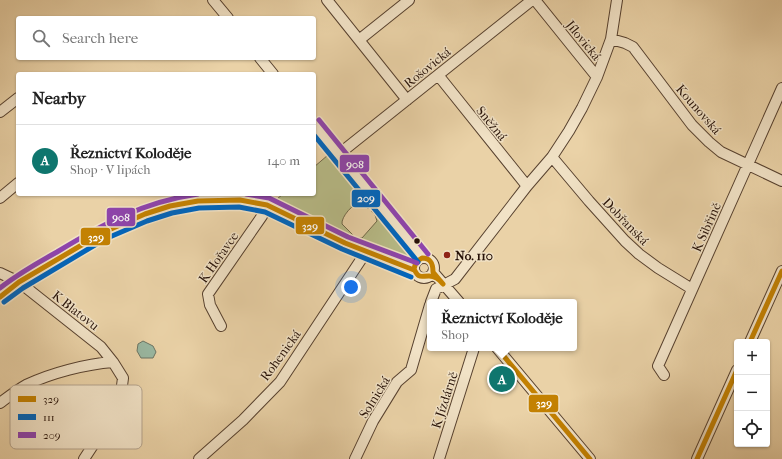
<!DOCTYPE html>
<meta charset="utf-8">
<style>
:root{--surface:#fff;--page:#f2f2f2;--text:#222;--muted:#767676;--line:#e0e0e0;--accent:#0f766e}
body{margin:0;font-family:"IM FELL French Canon",serif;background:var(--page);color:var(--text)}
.controls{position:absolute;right:12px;bottom:12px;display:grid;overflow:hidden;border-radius:4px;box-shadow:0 1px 3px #0004}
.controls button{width:36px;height:36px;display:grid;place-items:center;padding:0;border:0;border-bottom:1px solid var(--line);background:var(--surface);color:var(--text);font:20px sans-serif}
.you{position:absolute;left:351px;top:287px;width:14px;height:14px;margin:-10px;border:3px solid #fff;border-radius:50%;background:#1a73e8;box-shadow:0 0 0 6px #1a73e833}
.badge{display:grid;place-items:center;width:26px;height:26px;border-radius:50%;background:var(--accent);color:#fff;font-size:13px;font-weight:700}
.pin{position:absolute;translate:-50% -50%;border:2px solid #fff;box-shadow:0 1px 4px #0006}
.popup{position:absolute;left:427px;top:299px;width:150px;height:52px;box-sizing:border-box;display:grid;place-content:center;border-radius:4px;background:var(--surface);filter:drop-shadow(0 1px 3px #0005);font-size:13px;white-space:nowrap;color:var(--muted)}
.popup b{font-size:15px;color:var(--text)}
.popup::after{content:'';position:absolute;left:50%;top:100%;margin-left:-8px;border:8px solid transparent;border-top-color:var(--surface)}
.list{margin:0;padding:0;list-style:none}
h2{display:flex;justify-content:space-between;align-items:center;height:52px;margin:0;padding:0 16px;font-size:17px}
h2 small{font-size:13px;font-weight:400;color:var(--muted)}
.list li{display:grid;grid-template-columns:26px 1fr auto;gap:12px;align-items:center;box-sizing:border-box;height:72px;padding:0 16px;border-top:1px solid var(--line)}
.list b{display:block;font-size:15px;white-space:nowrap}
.list p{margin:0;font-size:13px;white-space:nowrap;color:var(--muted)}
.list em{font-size:13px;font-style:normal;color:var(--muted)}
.icon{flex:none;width:22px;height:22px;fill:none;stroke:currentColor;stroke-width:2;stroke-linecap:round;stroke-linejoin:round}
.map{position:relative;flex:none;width:782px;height:459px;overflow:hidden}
.search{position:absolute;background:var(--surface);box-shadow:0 1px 3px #0004;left:16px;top:16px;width:300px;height:44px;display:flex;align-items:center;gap:10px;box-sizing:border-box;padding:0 14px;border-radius:4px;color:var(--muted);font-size:15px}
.panel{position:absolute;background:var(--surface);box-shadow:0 1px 3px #0004;left:16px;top:72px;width:300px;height:124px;border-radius:4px}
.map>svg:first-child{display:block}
</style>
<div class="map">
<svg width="782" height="459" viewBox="0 0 782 459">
<rect width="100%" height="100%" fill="#ead2a7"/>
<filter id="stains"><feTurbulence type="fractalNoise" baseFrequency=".005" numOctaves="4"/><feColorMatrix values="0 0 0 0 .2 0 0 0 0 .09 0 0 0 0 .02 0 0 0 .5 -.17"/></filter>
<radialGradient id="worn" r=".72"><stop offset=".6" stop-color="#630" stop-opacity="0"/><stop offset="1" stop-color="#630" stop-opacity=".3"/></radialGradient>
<path fill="#b7bb87" stroke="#6e6647" d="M328 155 370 206 368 209 361 202C353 203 341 217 342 224L356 238H362L377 221 375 215 371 211 374 208 416 260 412 264 359 244 362 240H359L277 199 283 194H314V167Z"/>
<path fill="#99b8a2" stroke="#6b7564" d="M143 341 153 346 156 352 153 358H141L137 351 138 344Z"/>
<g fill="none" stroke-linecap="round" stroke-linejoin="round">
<g stroke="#57412f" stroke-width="12">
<path id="minor" d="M213 0 228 18
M327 0 407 100
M535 0 597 77
M611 39 625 43 633 47 692 125 709 142 721 152 782 181
M359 40 409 0
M260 58 273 74
M438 75 527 186
M0 112 18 98
M314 124 423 258
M339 154 532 0
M552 157 589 201 625 241 639 254 658 268 692 289
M0 198 18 183
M414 268a10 10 0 1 1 20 0a10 10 0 1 1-20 0Z
M433 272 459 302
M0 273 19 282 101 347 113 362 123 378 120 401 116 410 84 459
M0 297 19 282 102 233 145 214 170 206 198 201 240 200 267 205 345 243 414 270
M431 302 436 289 455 279 527 186 552 157 569 131 582 108 597 77 611 39 617 0
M221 326 210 305 208 294 262 216 267 205
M750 342 782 271
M497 348 590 459
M664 375 658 366 782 88
M0 403C8 397 17 390 26 385 51 373 86 364 113 362
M199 459 243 420 280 382 366 252
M355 459 373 421 397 382 411 370 430 305
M439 459 474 348
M697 459 737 370"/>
</g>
<use href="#minor" stroke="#f1e2c6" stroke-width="10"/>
<g stroke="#f1e2c6" stroke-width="8">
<path id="bus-1" d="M422 258C431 258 433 264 433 272L443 284C440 280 435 276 429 276 420 276 419 279 414 269L416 262Z
M0 297 19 282 102 233 145 214 170 206 198 201 240 200 267 205 345 243 414 270
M750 342 782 271
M497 348 590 459
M697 459 737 370"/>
</g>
<g stroke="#f1e2c6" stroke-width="8">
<path id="bus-2" d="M314 135 418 262
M4 302 23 288 105 239 147 221 172 213 199 208 239 207 265 212 342 249 411 277"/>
</g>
<g stroke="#f1e2c6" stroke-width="8">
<path id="bus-3" d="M319 120 428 254
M246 194 269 198 348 237 417 263
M0 288C18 274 37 263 57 252 103 224 143 202 198 194"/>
</g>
<use href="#bus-1" stroke="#c38102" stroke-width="5"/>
<use href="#bus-2" stroke="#0065bd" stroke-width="5"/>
<use href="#bus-3" stroke="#8e44ad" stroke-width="5"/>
</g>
<circle fill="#261107" stroke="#f1e2c6" stroke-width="1.5" cx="417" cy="241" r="3.5"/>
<circle fill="#8f2418" stroke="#f1e2c6" stroke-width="1.5" cx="447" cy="255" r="4"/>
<g text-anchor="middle" stroke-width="3" stroke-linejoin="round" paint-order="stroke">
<g font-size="13" fill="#261107" stroke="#f1e2c6">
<text transform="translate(584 40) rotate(51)" y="5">Jílovická</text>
<text transform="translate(427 67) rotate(-39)" y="5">Rošovická</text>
<text transform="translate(699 109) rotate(49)" y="5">Kounovská</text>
<text transform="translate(492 123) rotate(51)" y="5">Sněžná</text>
<text transform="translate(626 221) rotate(46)" y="5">Dobřanská</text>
<text transform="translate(706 227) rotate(-66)" y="5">K Sibřině</text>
<text transform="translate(218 257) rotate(-55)" y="5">K Hořavce</text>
<text transform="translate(76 310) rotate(38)" y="5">K Blatovu</text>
<text transform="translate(280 355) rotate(-54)" y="5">Rohenická</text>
<text transform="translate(374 397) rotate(-58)" y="5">Solnická</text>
<text transform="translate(444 400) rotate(-72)" y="5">K Jízdárně</text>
</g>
<g font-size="13" font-weight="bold" fill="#261107" stroke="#f1e2c6" text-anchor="start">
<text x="455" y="260">No. 110</text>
</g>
</g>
<rect x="10" y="385" width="132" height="64" rx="6" fill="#f1e2c6" stroke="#b4a38d" stroke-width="1"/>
<rect x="18" y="396" width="18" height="6" fill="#c38102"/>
<rect x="18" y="414" width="18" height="6" fill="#0065bd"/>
<rect x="18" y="432" width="18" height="6" fill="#8e44ad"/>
<g font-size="11" fill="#261107">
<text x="43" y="403">329</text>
<text x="43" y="421">111</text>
<text x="43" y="439">209</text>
</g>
<g stroke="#f1e2c6" stroke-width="1.5">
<rect x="339" y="154" width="31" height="19" rx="4" fill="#8e44ad"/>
<rect x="351" y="189" width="30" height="19" rx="4" fill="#0065bd"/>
<rect x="106" y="207" width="30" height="20" rx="4" fill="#8e44ad"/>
<rect x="295" y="216" width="30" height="19" rx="4" fill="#c38102"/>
<rect x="80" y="227" width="31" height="19" rx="4" fill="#c38102"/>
<rect x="528" y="394" width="31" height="19" rx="4" fill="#c38102"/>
</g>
<g font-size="11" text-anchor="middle" font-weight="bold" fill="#fff">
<text x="355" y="168">908</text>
<text x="366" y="202">209</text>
<text x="121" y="221">908</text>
<text x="310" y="230">329</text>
<text x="96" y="241">329</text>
<text x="544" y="407">329</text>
</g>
<rect width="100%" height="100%" filter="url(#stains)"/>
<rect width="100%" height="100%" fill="url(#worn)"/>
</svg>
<div class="controls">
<button>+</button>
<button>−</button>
<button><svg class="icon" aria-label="locate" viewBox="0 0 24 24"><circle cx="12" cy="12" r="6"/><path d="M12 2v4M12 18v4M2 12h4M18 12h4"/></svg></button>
</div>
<div class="you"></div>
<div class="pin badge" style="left:502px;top:379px">A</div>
<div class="popup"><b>Řeznictví Koloděje</b>Shop</div>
<div class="search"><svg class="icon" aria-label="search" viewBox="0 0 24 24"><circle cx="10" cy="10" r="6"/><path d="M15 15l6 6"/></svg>Search here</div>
<section class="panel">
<h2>Nearby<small></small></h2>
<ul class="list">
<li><span class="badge">A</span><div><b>Řeznictví Koloděje</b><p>Shop · V lipách</p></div><em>140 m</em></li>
</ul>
</section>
</div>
